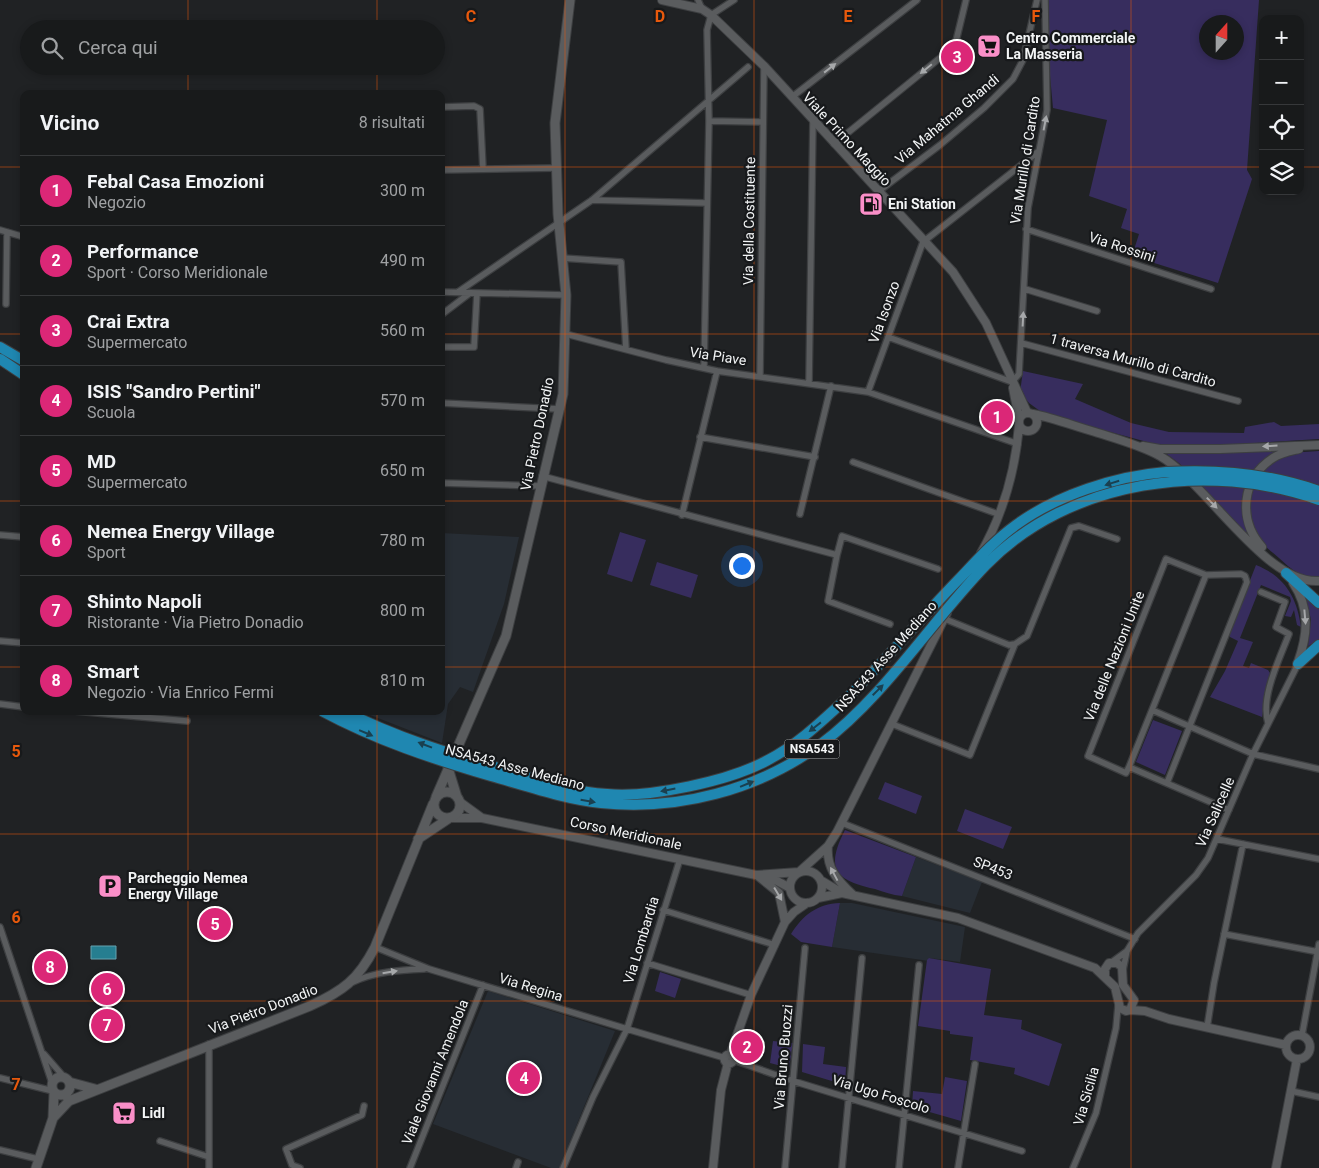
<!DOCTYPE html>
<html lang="it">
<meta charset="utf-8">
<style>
:root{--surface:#181a1b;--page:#252728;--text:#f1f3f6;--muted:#9fa1a3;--line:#36383a;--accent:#db2777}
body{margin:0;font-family:Roboto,sans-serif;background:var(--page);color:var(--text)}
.controls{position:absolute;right:15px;top:15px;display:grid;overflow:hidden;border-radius:10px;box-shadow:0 2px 8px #0003}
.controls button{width:45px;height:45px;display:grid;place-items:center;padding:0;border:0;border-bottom:1px solid var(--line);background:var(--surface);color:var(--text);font:25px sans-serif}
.compass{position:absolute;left:1199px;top:15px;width:45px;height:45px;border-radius:50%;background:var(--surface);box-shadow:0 2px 8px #0003;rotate:21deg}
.you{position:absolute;left:741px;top:565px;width:18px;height:18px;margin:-12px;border:4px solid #fff;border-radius:50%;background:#1a73e8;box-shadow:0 0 0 8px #1a73e833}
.badge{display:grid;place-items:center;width:32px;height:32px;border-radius:50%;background:var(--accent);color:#fff;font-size:16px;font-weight:700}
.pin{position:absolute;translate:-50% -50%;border:2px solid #fff;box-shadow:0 1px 5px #0006}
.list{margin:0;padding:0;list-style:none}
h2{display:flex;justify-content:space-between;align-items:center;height:65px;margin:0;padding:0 20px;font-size:21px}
h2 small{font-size:16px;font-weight:400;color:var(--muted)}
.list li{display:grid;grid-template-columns:32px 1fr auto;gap:15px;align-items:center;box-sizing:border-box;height:70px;padding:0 20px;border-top:1px solid var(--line)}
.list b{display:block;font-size:19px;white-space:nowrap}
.list p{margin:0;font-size:16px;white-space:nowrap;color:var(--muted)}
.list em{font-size:16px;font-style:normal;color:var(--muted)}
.icon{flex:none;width:28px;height:28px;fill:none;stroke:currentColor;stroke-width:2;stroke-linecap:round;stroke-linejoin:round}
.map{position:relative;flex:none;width:1319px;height:1168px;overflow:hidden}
.search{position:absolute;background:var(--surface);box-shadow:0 2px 8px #0003;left:20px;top:20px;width:425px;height:55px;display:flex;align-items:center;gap:12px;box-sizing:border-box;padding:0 18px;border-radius:28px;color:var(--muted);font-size:19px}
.panel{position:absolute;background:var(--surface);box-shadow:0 2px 8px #0003;left:20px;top:90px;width:425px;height:625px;border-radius:10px}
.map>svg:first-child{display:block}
</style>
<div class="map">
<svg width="1319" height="1168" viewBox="0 0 1319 1168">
<rect width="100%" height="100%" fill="#202224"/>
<path fill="#272d34" d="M441 533 519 537 504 604 473 692 460 687 448 704 442 743 360 711H441Z
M916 857 982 882 970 913 902 896Z
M840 903H852L965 927 960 962 930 958 929 961 832 947Z
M488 991 615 1031 559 1168H551L433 1124Z"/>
<path fill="#372d5e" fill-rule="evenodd" d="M1043 0H1259L1247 170 1252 179 1218 283 1132 256 1139 234 1121 228 1127 209 1089 196 1107 120 1053 108ZM1206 22H1236V52H1206Z
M1023 371 1083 384 1075 399 1131 423 1169 432 1244 433 1245 427 1274 422 1281 426 1319 424V439L1206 446H1162L1044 414 1029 403 1020 392Z
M1280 448 1256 467 1245 486 1242 506 1248 536 1180 464 1164 452 1205 454Z
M1319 451V578C1301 578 1292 570 1279 558 1272 552 1262 545 1257 536 1239 506 1255 466 1288 455 1297 451 1309 452 1319 451Z
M620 532 646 540 632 582 607 574Z
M657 562 698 575 691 598 650 585Z
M1256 565C1284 576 1297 597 1301 627L1297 625 1294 610 1291 617 1285 616 1291 601 1290 597 1261 585 1240 638 1253 642 1243 666 1249 668 1251 663 1268 670 1270 673 1262 717 1210 697 1225 671 1238 641 1230 637 1229 634Z
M1306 598 1319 609V640L1308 646 1311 620Z
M1153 720 1182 731 1165 775 1136 762Z
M885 782 922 796 916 814 878 799Z
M965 809 1012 827 1003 849 957 831Z
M845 830 916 857 902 896C892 895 884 892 875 889 835 880 825 869 845 830Z
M840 903 832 947 801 942 791 934C803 915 817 904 840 903Z
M929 958 991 969 984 1015 1022 1020 1021 1029 1062 1044 1049 1086 1014 1074 1015 1068 970 1060 973 1037 950 1034V1031L918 1026 927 960Z
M660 972 681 979 675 998 655 991Z
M773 1041 793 1043 789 1068 770 1063Z
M803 1044 825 1047 823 1064 846 1067 845 1085 802 1072Z
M945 1077 967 1081 961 1121 912 1107 913 1091 942 1094Z"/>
<path fill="#267e90" stroke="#64a2af" d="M91 946H116V959H91Z"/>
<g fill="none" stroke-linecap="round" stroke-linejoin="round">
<g stroke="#3d3f41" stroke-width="8">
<path id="minor" d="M698 0 702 9
M792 97 917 0
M441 107 474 106 480 109 483 169
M709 121 763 122
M834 144 951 49 956 41 966 0
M441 170 556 168
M879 191 940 145 984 108 1013 79 1023 60 1037 0
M592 200 707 203
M1026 229 1211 289
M0 230 24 237
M562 258 621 262 626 349
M1025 289 1097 311
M441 292 566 295
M458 292 592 200 748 67
M6 304 7 232
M441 315 470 293
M566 334 666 360 717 371 868 392 1018 444
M888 337 1012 382 1019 374 1028 208 1047 110 1045 0
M1021 343 1238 401
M441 347H474L477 293
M704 368 709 121 707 30 711 15 734 0
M760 375 764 66
M809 383 813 120
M868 392 923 242 1039 151
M441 403 559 409
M700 437 815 457
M853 462 998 514
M542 476 837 555 828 601 890 624
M441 483 540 486
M800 514 831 386
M682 515 717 371
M0 535 24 537
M837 555 842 536 938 569
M1261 592 1285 602 1276 627 1289 634C1280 658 1260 697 1268 723
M945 619 1009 645 1015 644 1027 636 1071 528 1079 526 1117 539
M0 641 24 643
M0 704 24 707
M75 711 187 721
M892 724 970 755 1015 644
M1129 767 1152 710
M1167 783 1247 582 1245 576 1241 574 1206 575
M1229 810 1129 767 1126 773 1088 756 1166 559 1206 575 1152 710 1253 754 1319 769
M842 823 1135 939
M1217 839 1319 859
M663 910 775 945
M0 927 52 1083
M1224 934 1319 952
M375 947 429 969 627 1029 680 859
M1112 962 1127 951 1138 933 1196 875 1208 858 1253 754 1298 664
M647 963 751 995
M1123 970 1127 951
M353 982C374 972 400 970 424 969
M1207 1028 1214 983 1243 844
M1302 1035 1319 944
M209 1044V1168
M44 1054 64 1077
M733 1060 793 1081 1022 1151
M0 1078 53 1091
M1291 1091 1319 1097
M62 1095 69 1101
M160 1141 209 1157
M0 1150 38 1159
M300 1168 292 1165 286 1149 362 1115 364 1106
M410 1168 483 985
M516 1168 518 1162
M563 1168 593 1097 627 1029 725 1058
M785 1168 805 948
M842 1168 862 958
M899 1168 919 965
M958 1168 975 1064
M1073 1168 1096 1113 1116 1028 1118 1006"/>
</g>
<g stroke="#3d3f41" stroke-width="10">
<path id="tertiary" d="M662 0 702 9 711 15 764 66 953 272 986 323 1027 412
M1013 388 1019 419
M1019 422a9 9 0 1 1 18 0a9 9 0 1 1-18 0Z
M1033 414C1054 418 1074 426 1095 432 1117 439 1140 445 1160 456 1206 482 1266 585 1319 581
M1143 446 1160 449H1220L1319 445
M1262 547C1238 520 1241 479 1273 458 1280 453 1291 451 1299 449
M981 553C1003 514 1016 468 1019 424
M1293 583C1310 608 1308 634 1298 662
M460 802 482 818
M452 818H482L756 875 799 872 828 846 837 832 947 613
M828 846C826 868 837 880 853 895
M790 887a16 16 0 1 1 32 0a16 16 0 1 1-32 0Z
M758 876 779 893 785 922
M768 876 790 888
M822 881 842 893 958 918 1095 968 1115 987 1120 1008 1126 1011 1130 1010 1134 1000 1123 985 1122 967 1117 963H1109L1105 969V976
M818 898 842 893
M1130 1010 1145 1011 1169 1019 1286 1045
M1286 1047a12 12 0 1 1 24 0a12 12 0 1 1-24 0Z
M724.5 1059a4.5 4.5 0 1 1 9 0a4.5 4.5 0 1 1-9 0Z
M730 1055 751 995 785 922 794 912 807 903
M713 1168 721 1090 728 1063
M1276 1168 1297 1059"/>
</g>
<g stroke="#3d3f41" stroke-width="11">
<path id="secondary" d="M448 768 457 797
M434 805a13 13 0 1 1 26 0a13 13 0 1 1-26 0Z
M436 797 506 636 563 394 566 295 558 214 555 123 570 0
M418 839 448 819
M52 1086a9 9 0 1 1 18 0a9 9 0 1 1-18 0Z
M69 1082 95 1089
M53 1118 54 1093
M36 1168 53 1118 69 1101 310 1006C343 991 358 980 375 947L433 804"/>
</g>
<g stroke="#3d3f41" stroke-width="12">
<path id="trunk" d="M0 347 24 361
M0 359 24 375
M1286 573 1319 603
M1298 664 1319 645"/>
</g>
<use href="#minor" stroke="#5a5c5e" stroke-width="5.5"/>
<use href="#tertiary" stroke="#5a5c5e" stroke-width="8"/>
<use href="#secondary" stroke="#5a5c5e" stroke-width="9"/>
<use href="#trunk" stroke="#1f87b1" stroke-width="10"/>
<g stroke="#3d3f41" stroke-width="12" stroke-linecap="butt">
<path id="trunk-bridge" d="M322 711C376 740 433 759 491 776 527 786 564 799 601 803 678 811 758 790 821 744 884 697 931 622 986 565 1070 479 1209 461 1319 500
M344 711C395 737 450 754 505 770 538 780 572 792 607 794 650 798 730 781 768 760 797 745 822 721 846 699 886 660 921 618 960 578 978 559 995 540 1016 525 1057 495 1116 476 1166 472 1217 469 1271 474 1319 491"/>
</g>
<use href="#trunk-bridge" stroke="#1f87b1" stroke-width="10"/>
</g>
<defs><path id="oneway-solid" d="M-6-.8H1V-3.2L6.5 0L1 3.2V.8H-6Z" transform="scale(1.25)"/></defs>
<g fill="#a6a8aa">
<use href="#oneway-solid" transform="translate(830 68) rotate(-38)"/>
<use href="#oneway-solid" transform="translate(926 69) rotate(141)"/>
<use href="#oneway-solid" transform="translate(1045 123) rotate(-79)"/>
<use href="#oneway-solid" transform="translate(1023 319) rotate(-87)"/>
<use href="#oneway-solid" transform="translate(1270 446) rotate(177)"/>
<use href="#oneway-solid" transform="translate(1212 503) rotate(46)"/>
<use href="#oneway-solid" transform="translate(1305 617) rotate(85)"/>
<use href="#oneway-solid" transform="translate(834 874) rotate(-118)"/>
<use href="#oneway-solid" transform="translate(778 894) rotate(59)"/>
<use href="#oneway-solid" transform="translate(390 972) rotate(-9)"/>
</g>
<g fill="#1a4050">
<use href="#oneway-solid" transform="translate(1112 483) rotate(163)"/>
<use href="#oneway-solid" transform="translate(878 690) rotate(-45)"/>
<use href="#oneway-solid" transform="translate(815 727) rotate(142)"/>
<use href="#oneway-solid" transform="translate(366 733) rotate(23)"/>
<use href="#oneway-solid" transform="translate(425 745) rotate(-159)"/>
<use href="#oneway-solid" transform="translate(747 784) rotate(-22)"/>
<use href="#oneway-solid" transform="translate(668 790) rotate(169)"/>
<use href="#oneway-solid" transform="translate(588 801) rotate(10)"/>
</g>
<path fill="none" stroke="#e8590c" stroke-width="1" stroke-opacity="0.55" d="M188 0V29M377 0V29M565 0V1168M754 0V1168M942 0V1168M1131 0V1168M188 66V94M377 66V94M0 167H24M441 167H1263M1300 167H1319M0 334H24M441 334H1319M0 501H24M441 501H1319M0 667H24M441 667H1319M188 711V1168M377 711V1168M0 834H1319M0 1001H1319"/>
<defs>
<g id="supermarket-square" transform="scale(1.25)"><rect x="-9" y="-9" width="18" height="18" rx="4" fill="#fa8fc8" stroke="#17191b"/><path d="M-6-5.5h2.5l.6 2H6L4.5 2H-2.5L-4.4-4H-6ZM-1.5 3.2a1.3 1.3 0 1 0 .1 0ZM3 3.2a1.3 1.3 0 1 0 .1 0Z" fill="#111"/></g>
<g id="fuel-square" transform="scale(1.25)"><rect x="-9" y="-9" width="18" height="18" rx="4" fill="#fa8fc8" stroke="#17191b"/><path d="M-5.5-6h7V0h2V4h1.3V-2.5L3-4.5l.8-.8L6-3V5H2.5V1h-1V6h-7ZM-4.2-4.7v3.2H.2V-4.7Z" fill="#111"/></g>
<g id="parking-square" transform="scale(1.25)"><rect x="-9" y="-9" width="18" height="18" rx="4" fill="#fa8fc8" stroke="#17191b"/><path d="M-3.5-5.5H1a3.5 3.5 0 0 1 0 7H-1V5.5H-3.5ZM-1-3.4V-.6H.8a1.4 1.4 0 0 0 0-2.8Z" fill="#111"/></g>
</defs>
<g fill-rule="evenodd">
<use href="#supermarket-square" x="989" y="46"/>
<use href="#fuel-square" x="871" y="204"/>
<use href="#parking-square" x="110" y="886"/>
<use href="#supermarket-square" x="124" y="1113"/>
</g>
<g text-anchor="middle" stroke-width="4.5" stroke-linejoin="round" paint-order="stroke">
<rect fill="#17191b" stroke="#b1b3b4" stroke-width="1" x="784.5" y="739.5" width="55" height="19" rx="4"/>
<g font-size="12" font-weight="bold" fill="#f3f5f6">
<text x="812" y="753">NSA543</text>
</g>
<g font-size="14" font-weight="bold" fill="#f3f5f6" stroke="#17191b" text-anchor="start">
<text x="1006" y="43">Centro Commerciale<tspan x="1006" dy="16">La Masseria</tspan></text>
<text x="888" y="209">Eni Station</text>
<text x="128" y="883">Parcheggio Nemea<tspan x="128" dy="16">Energy Village</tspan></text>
<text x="142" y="1118">Lidl</text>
</g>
<g font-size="14" fill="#f3f5f6" stroke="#17191b">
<text transform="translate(947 119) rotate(-40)" y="5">Via Mahatma Ghandi</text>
<text transform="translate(847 139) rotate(47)" y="5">Viale Primo Maggio</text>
<text transform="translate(1025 160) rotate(-81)" y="5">Via Murillo di Cardito</text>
<text transform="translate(749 221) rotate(-89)" y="5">Via della Costituente</text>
<text transform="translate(1122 247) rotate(18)" y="5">Via Rossini</text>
<text transform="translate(884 312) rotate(-70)" y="5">Via Isonzo</text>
<text transform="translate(718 356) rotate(9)" y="5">Via Piave</text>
<text transform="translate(1133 360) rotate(15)" y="5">1 traversa Murillo di Cardito</text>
<text transform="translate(537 434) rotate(-78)" y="5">Via Pietro Donadio</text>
<text transform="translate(886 656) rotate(-48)" y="5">NSA543 Asse Mediano</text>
<text transform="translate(1114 656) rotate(-68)" y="5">Via delle Nazioni Unite</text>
<text transform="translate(515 767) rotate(15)" y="5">NSA543 Asse Mediano</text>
<text transform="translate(1215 812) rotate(-66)" y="5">Via Salicelle</text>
<text transform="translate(626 833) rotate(12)" y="5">Corso Meridionale</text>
<text transform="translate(993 868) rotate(21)" y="5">SP453</text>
<text transform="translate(641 940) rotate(-73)" y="5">Via Lombardia</text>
<text transform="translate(531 987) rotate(17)" y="5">Via Regina</text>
<text transform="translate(263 1009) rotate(-21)" y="5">Via Pietro Donadio</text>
<text transform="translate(783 1057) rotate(-85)" y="5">Via Bruno Buozzi</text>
<text transform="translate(435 1072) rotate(-68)" y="5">Viale Giovanni Amendola</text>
<text transform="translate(881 1094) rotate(17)" y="5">Via Ugo Foscolo</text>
<text transform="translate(1086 1096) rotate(-74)" y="5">Via Sicilia</text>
</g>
</g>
<g font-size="16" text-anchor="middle" font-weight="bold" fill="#e8590c" stroke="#17191b" stroke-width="4.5" stroke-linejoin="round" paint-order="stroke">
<text x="471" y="22">C</text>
<text x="660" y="22">D</text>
<text x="848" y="22">E</text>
<text x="1036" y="22">F</text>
<text x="16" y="757">5</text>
<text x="16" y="923">6</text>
<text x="16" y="1090">7</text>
</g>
</svg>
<div class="controls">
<button>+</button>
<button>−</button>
<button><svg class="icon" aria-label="locate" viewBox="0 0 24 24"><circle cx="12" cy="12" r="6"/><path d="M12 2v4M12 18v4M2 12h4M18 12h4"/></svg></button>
<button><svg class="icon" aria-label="layers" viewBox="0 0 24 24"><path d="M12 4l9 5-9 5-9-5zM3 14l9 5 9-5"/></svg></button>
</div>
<svg class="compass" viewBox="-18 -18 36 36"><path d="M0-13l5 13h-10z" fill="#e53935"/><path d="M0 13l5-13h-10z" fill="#9fa1a3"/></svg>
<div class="you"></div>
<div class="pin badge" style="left:997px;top:417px">1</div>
<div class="pin badge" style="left:747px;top:1047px">2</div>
<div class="pin badge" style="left:957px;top:57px">3</div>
<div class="pin badge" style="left:524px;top:1078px">4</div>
<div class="pin badge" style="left:215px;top:924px">5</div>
<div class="pin badge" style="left:107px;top:989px">6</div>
<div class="pin badge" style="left:107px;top:1025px">7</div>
<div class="pin badge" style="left:50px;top:967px">8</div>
<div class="search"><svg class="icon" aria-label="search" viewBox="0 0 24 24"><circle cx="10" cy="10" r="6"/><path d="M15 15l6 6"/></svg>Cerca qui</div>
<section class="panel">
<h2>Vicino<small>8 risultati</small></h2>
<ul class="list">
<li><span class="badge">1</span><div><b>Febal Casa Emozioni</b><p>Negozio</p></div><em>300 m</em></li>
<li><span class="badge">2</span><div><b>Performance</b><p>Sport · Corso Meridionale</p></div><em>490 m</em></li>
<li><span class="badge">3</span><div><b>Crai Extra</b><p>Supermercato</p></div><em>560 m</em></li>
<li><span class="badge">4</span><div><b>ISIS &quot;Sandro Pertini&quot;</b><p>Scuola</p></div><em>570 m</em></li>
<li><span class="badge">5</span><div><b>MD</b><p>Supermercato</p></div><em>650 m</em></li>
<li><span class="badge">6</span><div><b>Nemea Energy Village</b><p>Sport</p></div><em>780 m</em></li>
<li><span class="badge">7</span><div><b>Shinto Napoli</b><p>Ristorante · Via Pietro Donadio</p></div><em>800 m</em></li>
<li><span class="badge">8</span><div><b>Smart</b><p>Negozio · Via Enrico Fermi</p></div><em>810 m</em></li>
</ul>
</section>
</div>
